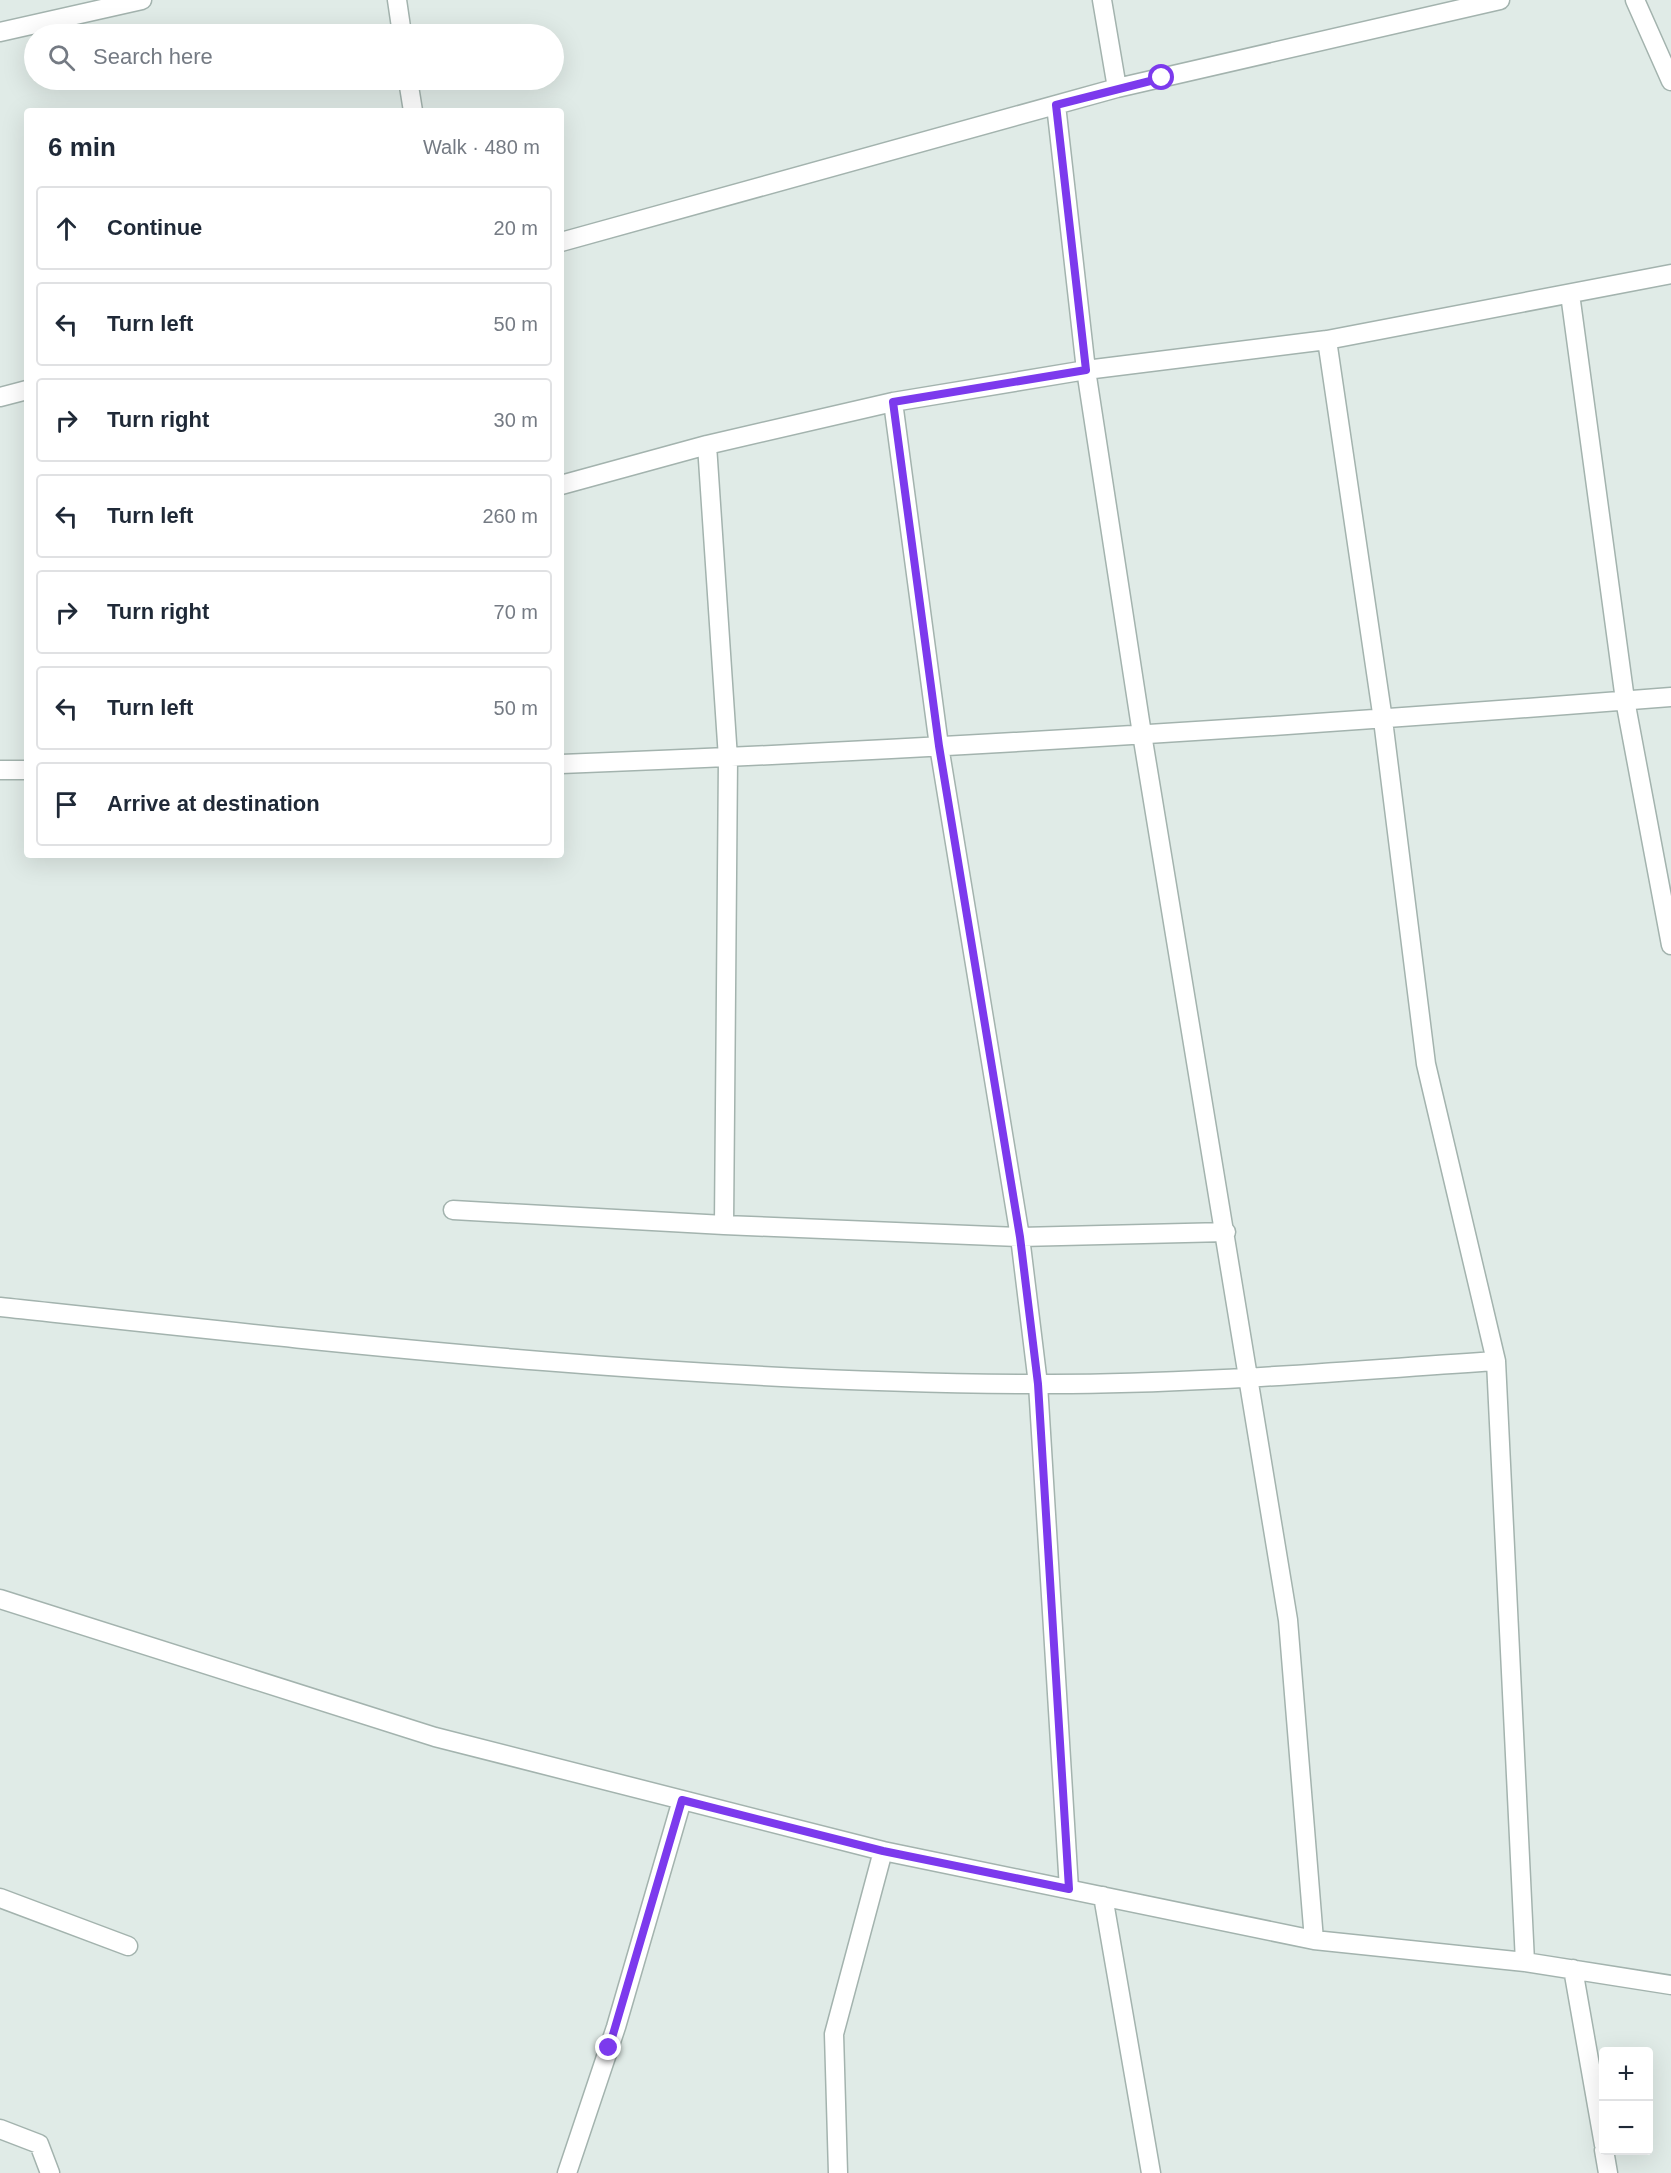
<!DOCTYPE html>
<meta charset="utf-8">
<style>
:root{--surface:#fff;--page:#f6f6f7;--text:#1f2937;--muted:#747a83;--line:#e0e1e3}
body{margin:0;font-family:Helvetica,sans-serif;background:var(--page);color:var(--text)}
.controls{position:absolute;right:18px;bottom:18px;display:grid;overflow:hidden;border-radius:6px;box-shadow:0 6px 24px #0002}
.controls button{width:54px;height:54px;display:grid;place-items:center;padding:0;border:0;border-bottom:2px solid var(--line);background:var(--surface);color:var(--text);font:30px sans-serif}
.stop{position:absolute;width:18px;height:18px;margin:-14px;border:4px solid #7c3aed;border-radius:50%;background:#fff}
.stop.end{background:#7c3aed;border-color:#fff;box-shadow:0 2px 6px #0008}
.list{margin:0;padding:0;list-style:none}
h2{display:flex;justify-content:space-between;align-items:center;height:78px;margin:0;padding:0 24px;font-size:26px}
h2 small{font-size:20px;font-weight:400;color:var(--muted)}
.list li{display:grid;grid-template-columns:39px 1fr auto;gap:18px;align-items:center;box-sizing:border-box;height:84px;margin:0 12px 12px;padding:0 12px;border:2px solid var(--line);border-radius:6px}
.list b{display:block;font-size:22px;white-space:nowrap}
.list em{font-size:20px;font-style:normal;color:var(--muted)}
.icon{flex:none;width:33px;height:33px;fill:none;stroke:currentColor;stroke-width:2;stroke-linecap:round;stroke-linejoin:round}
.map{position:relative;flex:none;width:1671px;height:2173px;overflow:hidden}
.search{position:absolute;background:var(--surface);box-shadow:0 6px 24px #0002;left:24px;top:24px;width:540px;height:66px;display:flex;align-items:center;gap:15px;box-sizing:border-box;padding:0 21px;border-radius:33px;color:var(--muted);font-size:22px}
.panel{position:absolute;background:var(--surface);box-shadow:0 6px 24px #0002;left:24px;top:108px;width:540px;height:750px;border-radius:6px}
.map>svg:first-child{display:block}
</style>
<div class="map">
<svg width="1671" height="2173" viewBox="0 0 1671 2173">
<rect width="100%" height="100%" fill="#e0ebe7"/>
<g fill="none" stroke-linecap="round" stroke-linejoin="round">
<g stroke="#a3b3ae" stroke-width="21">
<path id="street" d="M397 0 402 34
M1102 0 1117 88
M1635 0 1671 81
M0 32 142 0
M408 80 413 111
M1056 105 1086 370 1142 734 1288 1620 1314 1940
M561 242 1117 88 1500 0
M1570 294 1625 700 1671 945
M1327 340 1383 720 1426 1064 1496 1361 1525 1962
M0 397 27 390
M893 402 939 746 1020 1237 1038 1384 1069 1889
M707 445 728 758 724 1225
M561 485 707 445 893 402 1086 370 1327 340 1671 274
M561 764C931 750 1301 726 1671 697
M0 770H27
M453 1210 724 1225 1020 1237 1226 1232
M0 1307C345 1344 690 1383 1037 1384 1190 1385 1343 1371 1496 1361
M0 1599 435 1737 883 1851 1314 1940 1525 1962 1671 1985
M1103 1896 1151 2173
M0 1898 128 1946
M1573 1969 1604 2145
M0 2129 39 2144 50 2173
M1604 2150 1608 2173
M567 2173 616 2027 682 1800
M838 2173 834 2034 883 1851"/>
</g>
<use href="#street" stroke="#fff" stroke-width="18"/>
</g>
<g fill="none" stroke-linecap="round" stroke-linejoin="round">
<path stroke="#7c3aed" stroke-width="8" d="M609 2048 682 1800 883 1851 1069 1889 1038 1384 1020 1237 939 746 893 402 1086 370 1056 105 1162 78"/>
</g>
</svg>
<div class="controls">
<button>+</button>
<button>−</button>
</div>
<div class="stop" style="left:1162px;top:78px"></div>
<div class="stop end" style="left:609px;top:2048px"></div>
<div class="search"><svg class="icon" aria-label="search" viewBox="0 0 24 24"><circle cx="10" cy="10" r="6"/><path d="M15 15l6 6"/></svg>Search here</div>
<section class="panel">
<h2>6 min<small>Walk · 480 m</small></h2>
<ul class="list">
<li><svg class="icon" aria-label="ahead" viewBox="0 0 24 24"><path d="M12 20V5M6 11l6-6 6 6"/></svg><div><b>Continue</b></div><em>20 m</em></li>
<li><svg class="icon" aria-label="left" viewBox="0 0 24 24"><path d="M17 20v-9H6M10 6l-5 5 5 5"/></svg><div><b>Turn left</b></div><em>50 m</em></li>
<li><svg class="icon" aria-label="right" viewBox="0 0 24 24"><path d="M7 20v-9h11M14 6l5 5-5 5"/></svg><div><b>Turn right</b></div><em>30 m</em></li>
<li><svg class="icon" aria-label="left" viewBox="0 0 24 24"><path d="M17 20v-9H6M10 6l-5 5 5 5"/></svg><div><b>Turn left</b></div><em>260 m</em></li>
<li><svg class="icon" aria-label="right" viewBox="0 0 24 24"><path d="M7 20v-9h11M14 6l5 5-5 5"/></svg><div><b>Turn right</b></div><em>70 m</em></li>
<li><svg class="icon" aria-label="left" viewBox="0 0 24 24"><path d="M17 20v-9H6M10 6l-5 5 5 5"/></svg><div><b>Turn left</b></div><em>50 m</em></li>
<li><svg class="icon" aria-label="arrive" viewBox="0 0 24 24"><path d="M6 21V4h12l-3 4 3 4H6"/></svg><div><b>Arrive at destination</b></div></li>
</ul>
</section>
</div>
